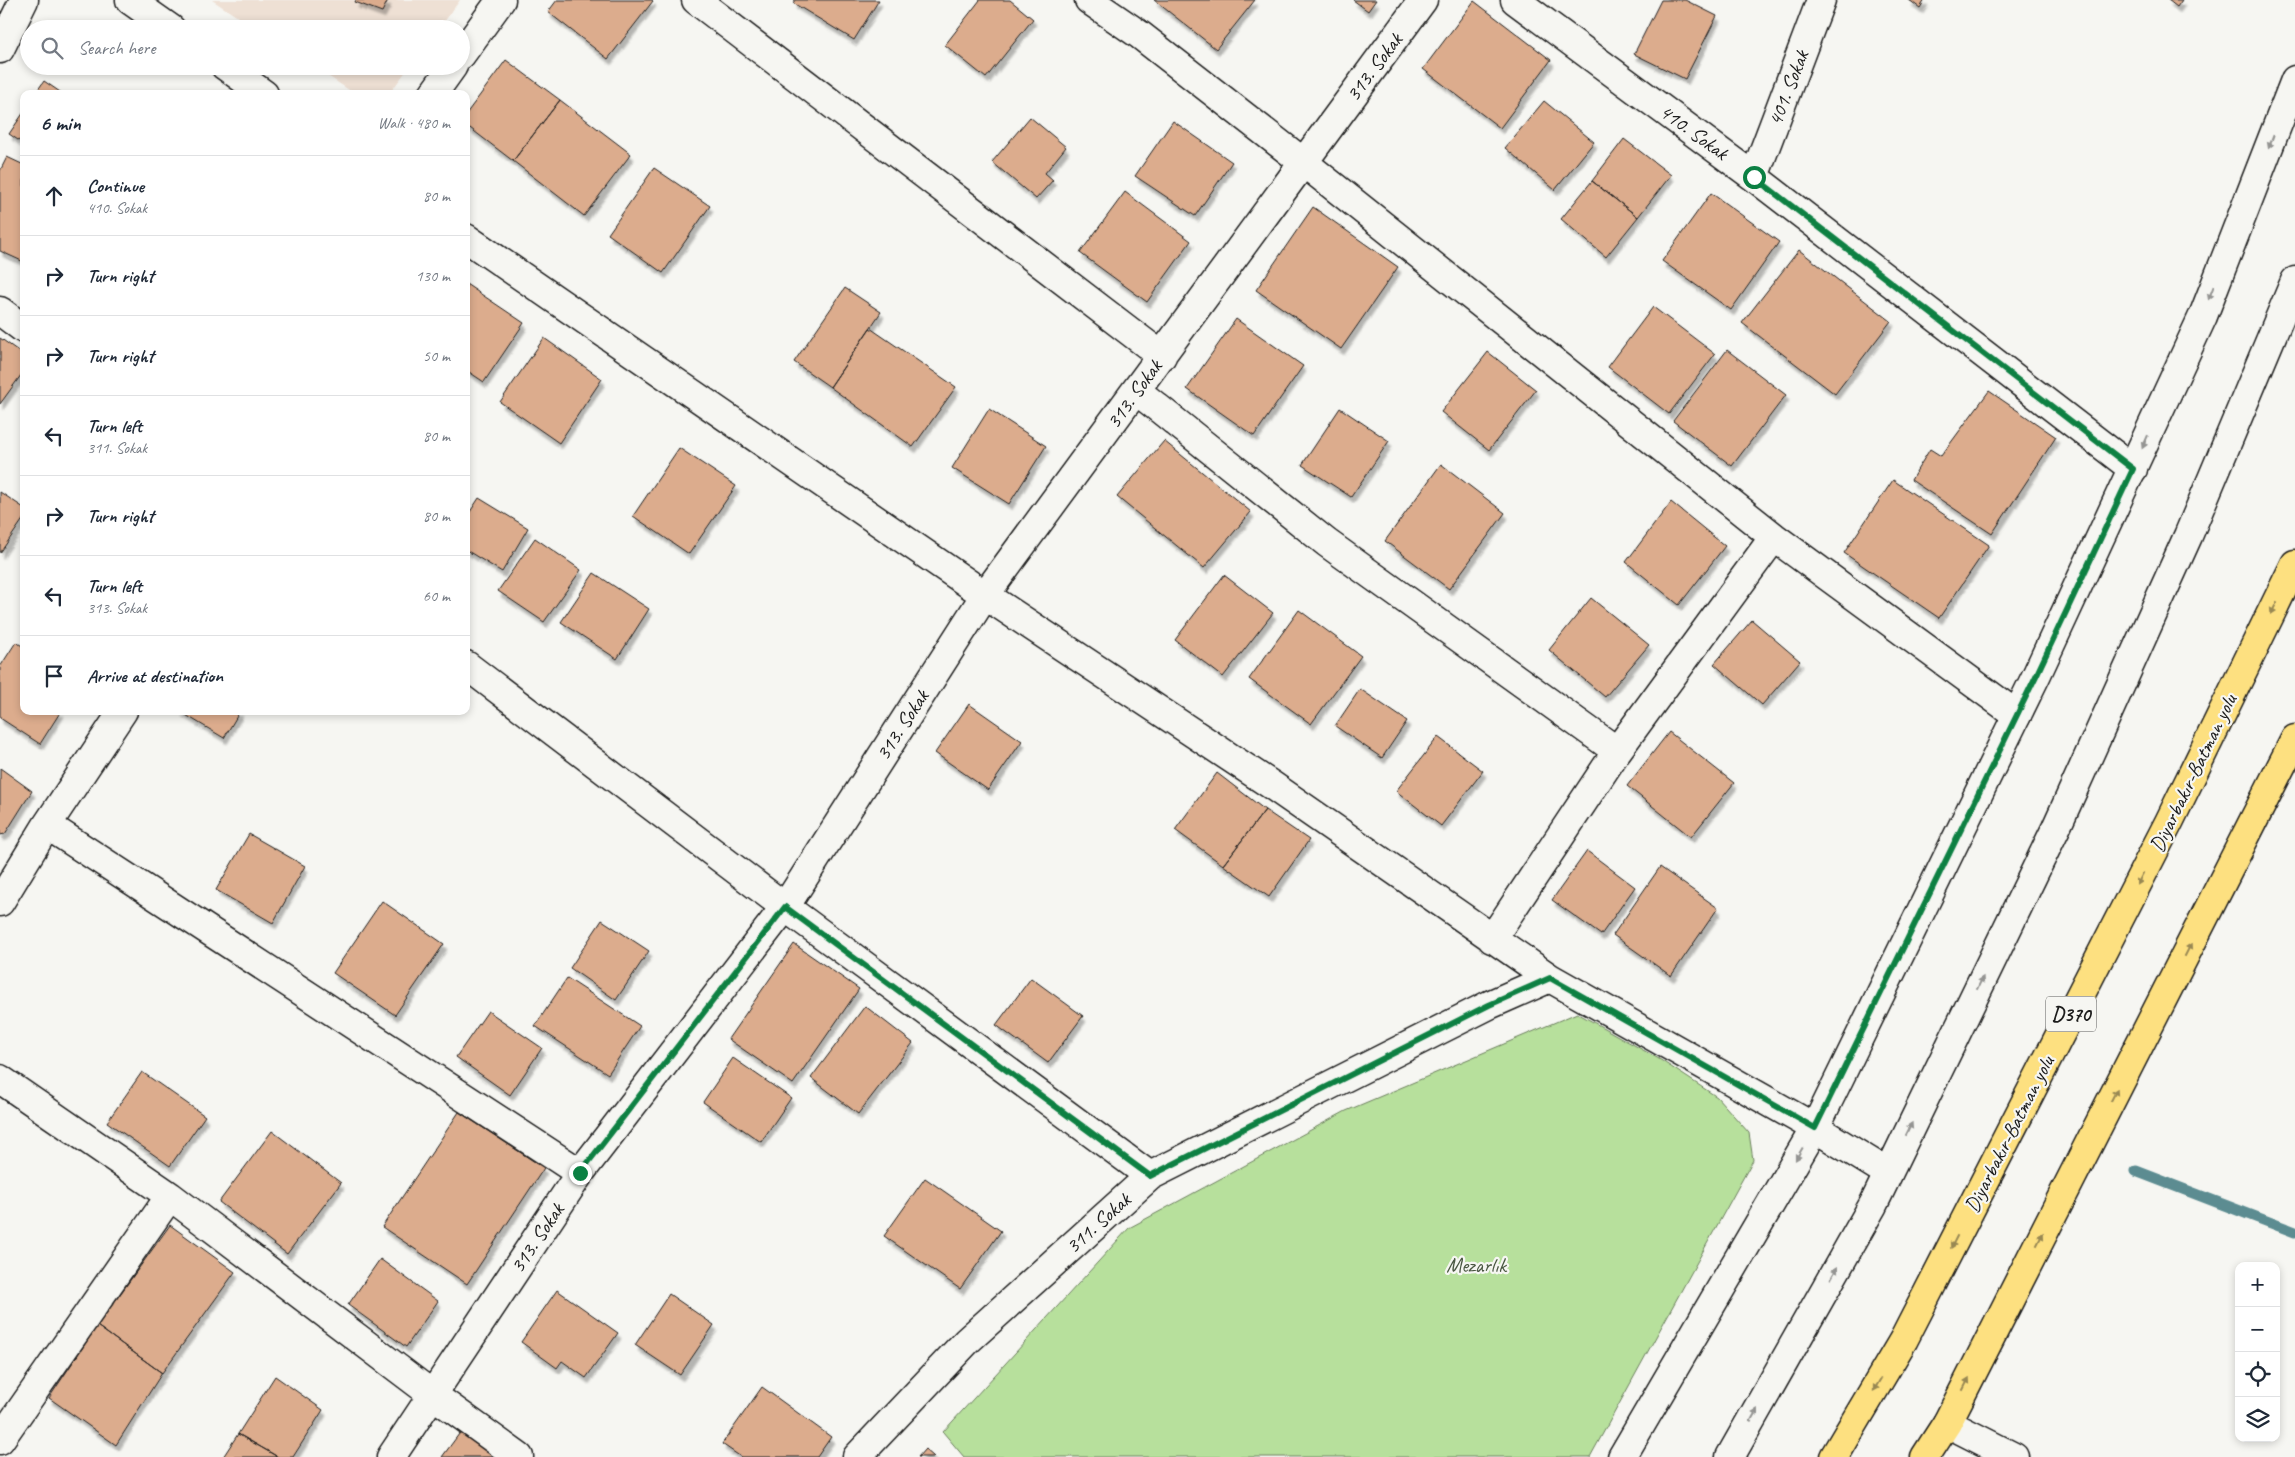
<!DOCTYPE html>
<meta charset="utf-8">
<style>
:root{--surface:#fff;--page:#f6f6f7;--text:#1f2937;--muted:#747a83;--line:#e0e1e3}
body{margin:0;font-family:Caveat,sans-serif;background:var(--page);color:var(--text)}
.controls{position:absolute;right:15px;bottom:15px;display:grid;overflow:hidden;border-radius:10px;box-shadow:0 2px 8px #0003}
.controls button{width:45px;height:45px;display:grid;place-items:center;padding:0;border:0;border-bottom:1px solid var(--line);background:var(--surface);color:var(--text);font:25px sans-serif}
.stop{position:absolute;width:15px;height:15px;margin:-11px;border:4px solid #0b8043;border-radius:50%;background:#fff}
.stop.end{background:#0b8043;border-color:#fff;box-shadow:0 1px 5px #0008}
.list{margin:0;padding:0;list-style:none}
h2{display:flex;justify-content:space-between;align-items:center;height:65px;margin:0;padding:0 20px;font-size:21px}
h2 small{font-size:16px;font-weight:400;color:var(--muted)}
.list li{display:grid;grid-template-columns:32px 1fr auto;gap:15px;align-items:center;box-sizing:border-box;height:80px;padding:0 20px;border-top:1px solid var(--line)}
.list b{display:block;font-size:19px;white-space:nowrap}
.list p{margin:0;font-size:16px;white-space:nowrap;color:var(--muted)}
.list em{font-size:16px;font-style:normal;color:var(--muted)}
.icon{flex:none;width:28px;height:28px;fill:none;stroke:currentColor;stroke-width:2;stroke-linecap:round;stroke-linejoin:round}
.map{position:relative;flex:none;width:2295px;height:1457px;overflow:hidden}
.search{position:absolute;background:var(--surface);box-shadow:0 2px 8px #0003;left:20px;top:20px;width:450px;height:55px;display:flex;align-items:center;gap:12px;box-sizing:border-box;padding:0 18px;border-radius:28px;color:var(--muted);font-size:19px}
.panel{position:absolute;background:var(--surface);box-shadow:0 2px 8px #0003;left:20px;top:90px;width:450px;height:625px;border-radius:10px}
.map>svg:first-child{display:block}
</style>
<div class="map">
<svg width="2295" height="1457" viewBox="0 0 2295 1457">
<defs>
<filter id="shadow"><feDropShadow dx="3" dy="5.5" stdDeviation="1" flood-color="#0004"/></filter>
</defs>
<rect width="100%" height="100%" fill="#f6f6f2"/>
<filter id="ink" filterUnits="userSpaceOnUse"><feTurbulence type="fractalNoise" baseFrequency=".02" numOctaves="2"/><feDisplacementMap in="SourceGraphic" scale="10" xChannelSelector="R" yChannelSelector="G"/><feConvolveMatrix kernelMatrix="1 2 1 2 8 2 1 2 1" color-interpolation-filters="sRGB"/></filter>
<g filter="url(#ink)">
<path fill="#eee0d4" d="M212 0H460L439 29H256Z
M313 66H410L389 94H355Z"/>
<path fill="#b7e09c" stroke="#6a7e5c" d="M1577 1013 1659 1059 1717 1097 1749 1133 1753 1160 1590 1457H964L943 1432 1129 1228 1346 1111Z"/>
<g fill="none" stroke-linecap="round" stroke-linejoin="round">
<path stroke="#5c8c91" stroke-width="11" d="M2136 1171 2295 1232"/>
</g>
<path fill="#dcac8d" stroke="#1c1c1c" filter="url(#shadow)" d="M356 0H388L382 12 355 2Z
M557 0H652L653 1 608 59 548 12Z
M795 0H879L854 40 793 3Z
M980 0H1010L1033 19 986 78 945 45Z
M1154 0H1255L1216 49Z
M1353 0H1376L1368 11Z
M1661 0H1685L1717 16 1685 79 1634 54Z
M1909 0H1925L1920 8Z
M2168 0H2182L2177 7Z
M1474 1 1551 60 1500 128 1423 69Z
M506 60 560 100 513 161 466 125V114Z
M44 81 63 94H35Z
M560 100 631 154 584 216 513 161Z
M1544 101 1594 142 1555 190 1505 148Z
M24 112V144L9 134Z
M1030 117 1066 147 1045 173 1053 180 1036 199 992 162Z
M1173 121 1232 162 1195 216 1135 176Z
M1624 139 1671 175 1638 217 1592 181Z
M7 157 24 165V262L0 251V171Z
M654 168 710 206 663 273 608 234Z
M1592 181 1638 217 1606 257 1561 219Z
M1125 192 1191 241 1147 302 1080 253Z
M1711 193 1779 242 1731 310 1662 261Z
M1313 207 1398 267 1341 349 1256 290Z
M1799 250 1891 321 1835 394 1742 323Z
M466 284 524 323 484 382 466 370Z
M845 288 881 312 830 387 794 362Z
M1653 307 1715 354 1669 414 1608 367Z
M1236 319 1303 366 1254 436 1187 389Z
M870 328 956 387 913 447 830 387Z
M0 338 24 355V371L0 404Z
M544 338 602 379 559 443 500 402Z
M1727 350 1786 395 1732 466 1673 421Z
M1488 352 1536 390 1489 450 1441 412Z
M1989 391 2056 437 1992 534 1911 480 1930 449 1941 456Z
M1340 408 1389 441 1351 497 1302 465Z
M989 409 1046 446 1009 504 952 468Z
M1164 441 1251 512 1204 568 1117 497Z
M679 448 736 486 689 554 633 516Z
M1441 464 1505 513 1449 589 1385 541Z
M1893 480 1989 545 1939 618 1844 553Z
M0 492 24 508V518L0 553Z
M479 498 528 528 502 572 466 550V518Z
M1671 502 1725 546 1679 605 1626 562Z
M535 538 581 570 544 622 498 591Z
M594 573 649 609 617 659 561 622Z
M1224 575 1273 613 1223 677 1175 640Z
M1591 598 1649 645 1605 697 1549 650Z
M1299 610 1361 656 1311 724 1249 679Z
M1752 620 1800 661 1762 705 1714 664Z
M16 642 24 647V711H61L40 744 0 718V667Z
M1360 689 1407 721 1382 758 1335 726Z
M969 704 1022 741 988 790 935 753Z
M179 711H240L224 738Z
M1669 732 1734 783 1691 837 1627 786Z
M1438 737 1483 771 1441 826 1396 791Z
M0 768 32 791 5 834 0 835Z
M1217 773 1265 810 1223 865 1175 830Z
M1265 810 1309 840 1269 897 1223 865Z
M249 834 305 866 273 923 216 890Z
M1587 851 1635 887 1601 935 1552 900Z
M1660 867 1718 908 1671 976 1613 935Z
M382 901 444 944 395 1015 333 973Z
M602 920 649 951 616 1000 570 968Z
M794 944 859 989 793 1084 728 1039Z
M567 978 640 1026 608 1074 535 1026Z
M1031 978 1083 1016 1048 1063 996 1025Z
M865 1006 913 1043 858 1114 811 1078Z
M488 1011 542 1048 510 1095 456 1057Z
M733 1058 791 1098 761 1142 703 1102Z
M142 1072 205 1116 170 1166 107 1122Z
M459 1112 544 1168 467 1284 382 1227Z
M272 1131 341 1183 287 1254 219 1202Z
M925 1178 1001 1231 960 1289 884 1236Z
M170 1225 235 1272 162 1373 97 1326Z
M380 1259 438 1301 406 1347 348 1305Z
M557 1290 618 1333 586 1378 562 1361 557 1368 521 1342Z
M669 1294 714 1325 680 1375 635 1345Z
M97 1326 162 1373 116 1445 49 1398Z
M275 1376 323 1410 293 1457H278L238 1434Z
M762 1387 831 1437 817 1457H741L722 1444Z
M462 1430 499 1457H442Z
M238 1434 278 1457H223Z
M925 1449 934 1457H918Z"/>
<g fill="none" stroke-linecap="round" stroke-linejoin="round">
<g stroke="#1c1c1c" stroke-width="31">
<path id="minor" d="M130 0 171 29
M696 0 1162 356
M1089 0 1140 35 1303 162 1774 537 2017 715
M1515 0 1754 177 2133 469
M461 55 501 0
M225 66 264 94
M433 94 453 66
M1754 177 1821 0
M466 238 985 595 1273 786 1550 978 1815 1128 1888 1173
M0 311 24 329
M1137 391 1327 543 1617 751
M466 665 785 907 1150 1176
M47 825 580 1173
M0 902 47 825 123 711
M1492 939 1617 751 1774 537
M0 1079 170 1196 433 1395 519 1457
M0 1440 170 1196
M391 1457 580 1173 785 907 985 595 1423 0
M857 1457 967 1341 1150 1176 1489 1005 1550 978"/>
</g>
<g stroke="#1c1c1c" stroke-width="31">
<path id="tertiary" d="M0 49 24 0
M1947 1423 2014 1457
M1622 1457 1815 1128 2036 676 2203 316 2295 80
M1730 1457 1873 1205 2056 828 2188 536 2295 281"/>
</g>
<g stroke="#1c1c1c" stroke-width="31">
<path id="trunk" d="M1834 1457 1904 1339 2169 822 2295 564
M1925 1457 1947 1423 2295 739"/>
</g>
<use href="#minor" stroke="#f6f6f2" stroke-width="28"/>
<use href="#tertiary" stroke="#f6f6f2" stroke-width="28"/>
<use href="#trunk" stroke="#fde080" stroke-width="28"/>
</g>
<defs><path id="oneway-solid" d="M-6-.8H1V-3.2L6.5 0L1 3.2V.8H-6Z" transform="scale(1.25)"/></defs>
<g fill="#949492">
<use href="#oneway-solid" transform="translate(2271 142) rotate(111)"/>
<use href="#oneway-solid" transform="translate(2211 293) rotate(111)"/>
<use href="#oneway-solid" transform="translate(2145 442) rotate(114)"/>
<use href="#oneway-solid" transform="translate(1980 983) rotate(-64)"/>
<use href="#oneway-solid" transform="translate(1909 1129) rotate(-64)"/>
<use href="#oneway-solid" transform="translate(1799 1154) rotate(120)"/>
<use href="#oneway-solid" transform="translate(1834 1273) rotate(-61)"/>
<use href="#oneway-solid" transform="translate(1754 1415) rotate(-61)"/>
</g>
<g fill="#988853">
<use href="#oneway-solid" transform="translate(2274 608) rotate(116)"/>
<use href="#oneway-solid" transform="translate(2140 879) rotate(117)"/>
<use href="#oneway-solid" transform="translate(2188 950) rotate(-63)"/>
<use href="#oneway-solid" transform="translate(2114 1095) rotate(-63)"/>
<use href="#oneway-solid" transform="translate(2040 1239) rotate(-63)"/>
<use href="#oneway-solid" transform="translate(1954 1242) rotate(117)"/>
<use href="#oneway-solid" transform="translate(1966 1384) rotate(-63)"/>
<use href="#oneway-solid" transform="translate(1877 1385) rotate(121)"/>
</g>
</g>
<g fill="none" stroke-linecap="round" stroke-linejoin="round" filter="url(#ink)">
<path stroke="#0b8043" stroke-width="6" d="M580 1173 785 907 1150 1176 1489 1005 1550 978 1815 1128 2036 676 2133 469 1754 177"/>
</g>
<g text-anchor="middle" stroke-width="4.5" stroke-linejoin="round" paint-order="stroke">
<rect fill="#f6f6f2" stroke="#5d5d5c" stroke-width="1" x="2046" y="996.5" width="50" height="35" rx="4"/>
<g font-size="20" font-weight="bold" fill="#1c1c1c">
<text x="2071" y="1021">D370</text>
</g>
<g font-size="21" fill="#1c1c1c" stroke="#f6f6f2">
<text transform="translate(1374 67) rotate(-53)" y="7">313. Sokak</text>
<text transform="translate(1788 88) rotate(-69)" y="7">401. Sokak</text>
<text transform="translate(1694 132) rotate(36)" y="7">410. Sokak</text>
<text transform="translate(1134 394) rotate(-54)" y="7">313. Sokak</text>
<text transform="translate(902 725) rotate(-57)" y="7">313. Sokak</text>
<text transform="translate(2193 773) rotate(-64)" y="7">Diyarbakır-Batman yolu</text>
<text transform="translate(2009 1134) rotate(-63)" y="7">Diyarbakır-Batman yolu</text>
<text transform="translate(1098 1223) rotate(-42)" y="7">311. Sokak</text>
<text transform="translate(537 1238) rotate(-56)" y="7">313. Sokak</text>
</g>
<g font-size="21" fill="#4a5742" stroke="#f6f6f2">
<text x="1476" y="1272">Mezarlık</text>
</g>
</g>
</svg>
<div class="controls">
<button>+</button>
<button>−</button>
<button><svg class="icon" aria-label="locate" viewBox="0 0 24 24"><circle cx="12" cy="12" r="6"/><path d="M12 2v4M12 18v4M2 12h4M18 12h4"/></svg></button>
<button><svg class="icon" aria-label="layers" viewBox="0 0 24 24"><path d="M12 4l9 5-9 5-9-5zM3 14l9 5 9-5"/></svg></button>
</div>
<div class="stop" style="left:1754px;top:177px"></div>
<div class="stop end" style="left:580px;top:1173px"></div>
<div class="search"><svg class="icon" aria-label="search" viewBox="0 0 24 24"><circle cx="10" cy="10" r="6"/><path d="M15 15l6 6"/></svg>Search here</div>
<section class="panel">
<h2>6 min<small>Walk · 480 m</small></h2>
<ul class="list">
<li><svg class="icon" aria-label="ahead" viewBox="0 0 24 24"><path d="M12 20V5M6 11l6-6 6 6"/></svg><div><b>Continue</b><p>410. Sokak</p></div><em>80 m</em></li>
<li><svg class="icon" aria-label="right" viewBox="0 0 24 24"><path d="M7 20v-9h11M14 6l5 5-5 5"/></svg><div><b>Turn right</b></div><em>130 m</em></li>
<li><svg class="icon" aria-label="right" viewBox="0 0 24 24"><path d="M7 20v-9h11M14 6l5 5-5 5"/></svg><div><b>Turn right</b></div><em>50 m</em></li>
<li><svg class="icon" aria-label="left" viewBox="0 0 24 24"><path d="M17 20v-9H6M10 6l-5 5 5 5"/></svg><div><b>Turn left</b><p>311. Sokak</p></div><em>80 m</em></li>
<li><svg class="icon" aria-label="right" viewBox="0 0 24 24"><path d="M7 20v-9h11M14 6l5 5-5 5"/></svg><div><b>Turn right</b></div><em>80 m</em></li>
<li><svg class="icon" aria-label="left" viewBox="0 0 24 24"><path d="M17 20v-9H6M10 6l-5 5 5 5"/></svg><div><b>Turn left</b><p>313. Sokak</p></div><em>60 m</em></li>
<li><svg class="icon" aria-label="arrive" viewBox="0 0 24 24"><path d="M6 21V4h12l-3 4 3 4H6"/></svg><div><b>Arrive at destination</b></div></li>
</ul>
</section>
</div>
